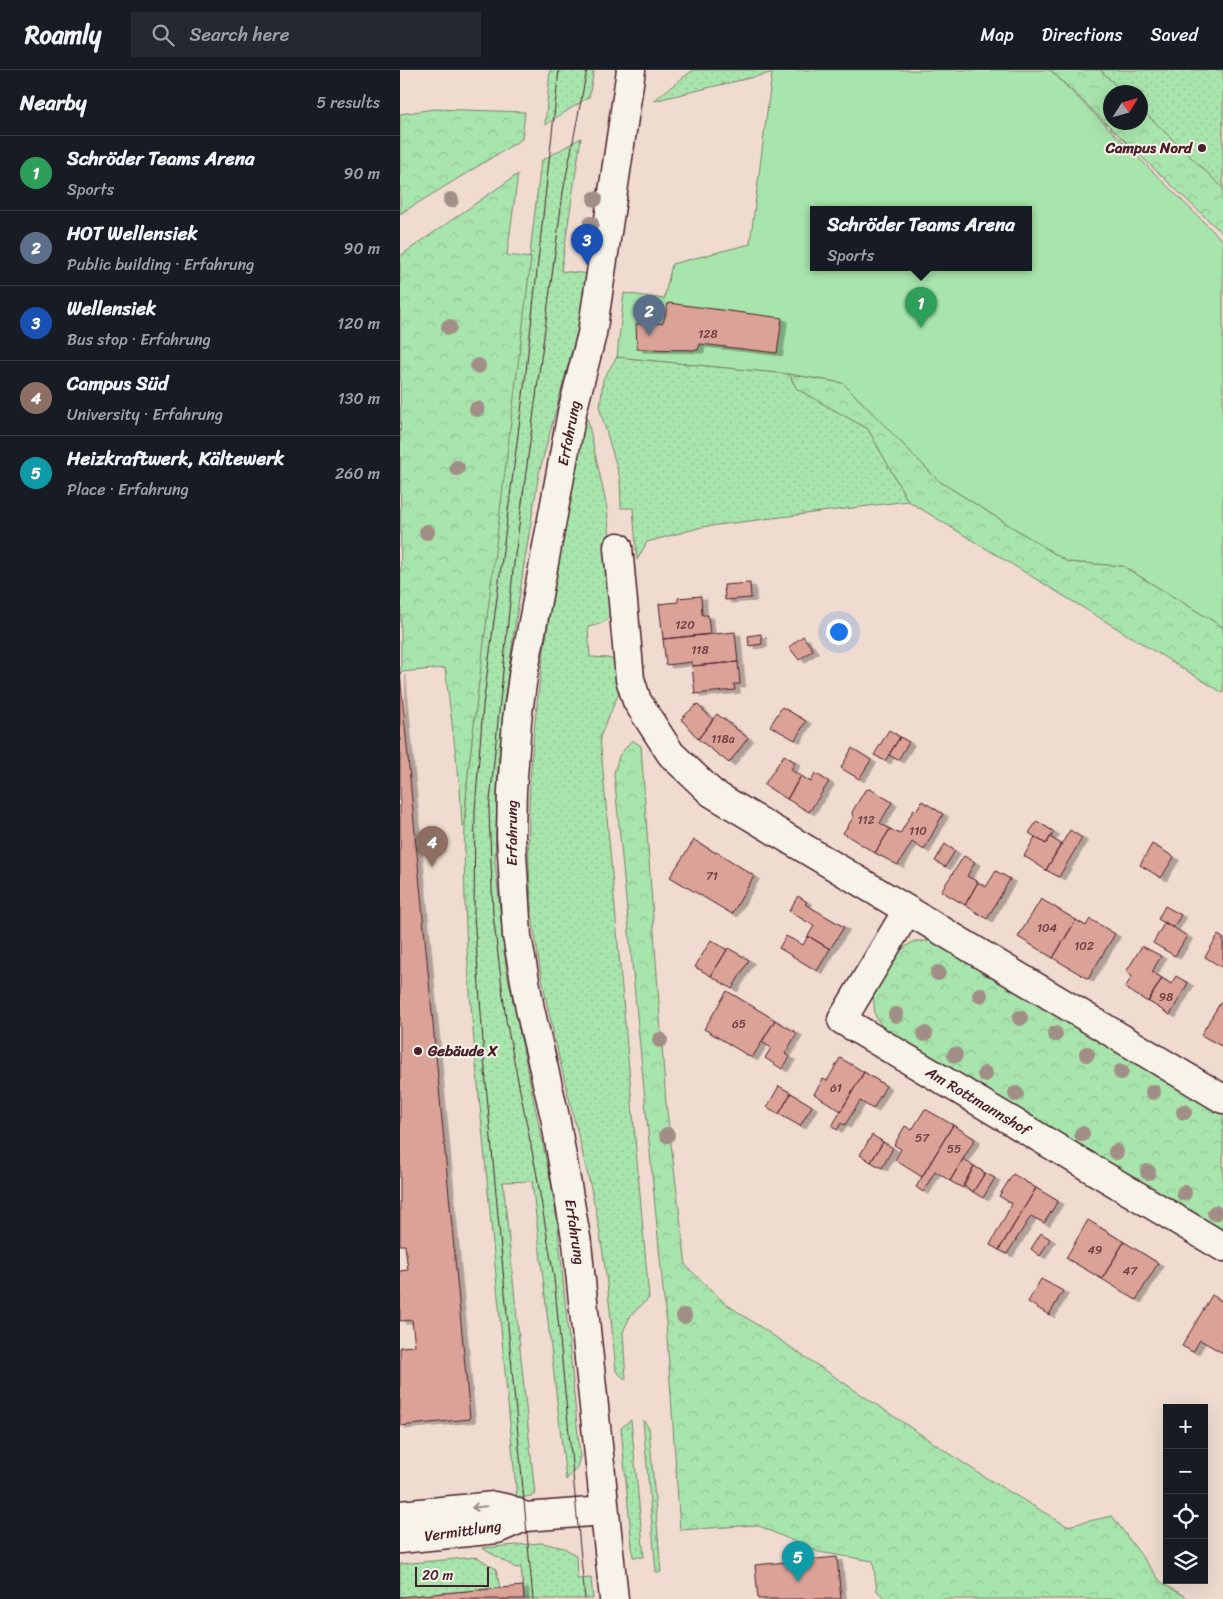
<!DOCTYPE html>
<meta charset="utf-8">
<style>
:root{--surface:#171b24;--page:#242831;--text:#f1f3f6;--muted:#9ea1a6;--line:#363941;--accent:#7c3aed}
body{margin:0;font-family:Sriracha,sans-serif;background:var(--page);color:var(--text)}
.controls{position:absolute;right:15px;bottom:15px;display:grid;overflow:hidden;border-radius:0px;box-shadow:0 5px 20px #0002}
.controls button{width:45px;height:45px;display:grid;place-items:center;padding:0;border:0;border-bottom:1px solid var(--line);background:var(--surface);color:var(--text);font:25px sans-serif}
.compass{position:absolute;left:703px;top:15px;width:45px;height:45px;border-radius:50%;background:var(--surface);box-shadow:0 5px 20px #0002;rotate:53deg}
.scale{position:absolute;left:15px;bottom:12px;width:74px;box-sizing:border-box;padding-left:5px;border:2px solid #4a1f2b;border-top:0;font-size:14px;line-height:18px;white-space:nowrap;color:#4a1f2b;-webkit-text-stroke:4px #f7f3e8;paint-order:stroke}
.you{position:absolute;left:438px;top:561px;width:18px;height:18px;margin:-12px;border:4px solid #fff;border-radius:50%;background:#1a73e8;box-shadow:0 0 0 8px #1a73e833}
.badge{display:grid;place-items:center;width:32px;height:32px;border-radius:50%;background:var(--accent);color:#fff;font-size:16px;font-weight:700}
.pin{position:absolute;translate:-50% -41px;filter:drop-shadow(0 1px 2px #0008)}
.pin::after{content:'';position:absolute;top:26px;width:18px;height:15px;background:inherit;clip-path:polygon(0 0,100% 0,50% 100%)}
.popup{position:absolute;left:410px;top:136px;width:222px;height:65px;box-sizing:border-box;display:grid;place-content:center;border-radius:0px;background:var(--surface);filter:drop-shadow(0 1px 4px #0005);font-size:16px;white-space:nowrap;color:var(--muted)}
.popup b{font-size:19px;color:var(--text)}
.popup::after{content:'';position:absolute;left:50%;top:100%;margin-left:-10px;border:10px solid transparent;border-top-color:var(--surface)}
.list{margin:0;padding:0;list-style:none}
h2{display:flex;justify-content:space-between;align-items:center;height:65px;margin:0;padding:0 20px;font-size:21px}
h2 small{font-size:16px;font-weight:400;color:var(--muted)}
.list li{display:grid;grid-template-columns:32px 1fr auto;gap:15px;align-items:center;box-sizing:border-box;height:75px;padding:0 20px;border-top:1px solid var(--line)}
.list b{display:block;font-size:19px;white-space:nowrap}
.list p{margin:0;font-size:16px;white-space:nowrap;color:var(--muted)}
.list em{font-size:16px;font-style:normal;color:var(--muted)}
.icon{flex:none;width:28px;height:28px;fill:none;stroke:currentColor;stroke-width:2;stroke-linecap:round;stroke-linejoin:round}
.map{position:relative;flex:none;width:823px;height:1529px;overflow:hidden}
header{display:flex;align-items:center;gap:30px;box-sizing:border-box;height:70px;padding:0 25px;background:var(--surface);border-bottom:1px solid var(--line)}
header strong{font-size:24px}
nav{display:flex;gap:28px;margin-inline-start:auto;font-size:18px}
.search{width:350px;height:45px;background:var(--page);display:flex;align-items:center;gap:12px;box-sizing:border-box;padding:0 18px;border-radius:0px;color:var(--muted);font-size:19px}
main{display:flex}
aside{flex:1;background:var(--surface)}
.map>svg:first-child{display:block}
</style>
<header>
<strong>Roamly</strong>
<div class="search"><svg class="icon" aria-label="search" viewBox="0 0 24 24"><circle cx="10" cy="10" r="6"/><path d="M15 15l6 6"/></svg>Search here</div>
<nav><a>Map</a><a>Directions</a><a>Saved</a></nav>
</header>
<main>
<aside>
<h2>Nearby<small>5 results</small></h2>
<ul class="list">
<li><span class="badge" style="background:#2e9e5b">1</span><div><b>Schröder Teams Arena</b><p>Sports</p></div><em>90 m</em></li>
<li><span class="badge" style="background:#5c6f8a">2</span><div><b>HOT Wellensiek</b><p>Public building · Erfahrung</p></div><em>90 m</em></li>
<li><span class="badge" style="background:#1a4fb4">3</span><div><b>Wellensiek</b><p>Bus stop · Erfahrung</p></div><em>120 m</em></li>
<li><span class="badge" style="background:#8d6e63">4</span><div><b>Campus Süd</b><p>University · Erfahrung</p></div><em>130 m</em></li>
<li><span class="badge" style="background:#0f9aa8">5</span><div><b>Heizkraftwerk, Kältewerk</b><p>Place · Erfahrung</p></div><em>260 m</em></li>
</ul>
</aside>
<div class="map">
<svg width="823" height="1529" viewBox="0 0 823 1529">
<defs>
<pattern id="grass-dots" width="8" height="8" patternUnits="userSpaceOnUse" patternTransform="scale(1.25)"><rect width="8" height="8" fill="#a8e5ac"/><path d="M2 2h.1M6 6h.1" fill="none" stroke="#92c494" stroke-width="1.8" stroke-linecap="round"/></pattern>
<pattern id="forest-crowns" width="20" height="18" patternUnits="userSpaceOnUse" patternTransform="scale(1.25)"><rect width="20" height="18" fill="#a8e5ac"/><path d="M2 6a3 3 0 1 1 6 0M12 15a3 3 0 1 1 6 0" fill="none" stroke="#92c494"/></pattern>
<filter id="shadow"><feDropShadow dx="5.5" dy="3" stdDeviation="0" flood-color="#0004"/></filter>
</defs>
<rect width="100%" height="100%" fill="#efdbd0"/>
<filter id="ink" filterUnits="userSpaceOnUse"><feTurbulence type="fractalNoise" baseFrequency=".02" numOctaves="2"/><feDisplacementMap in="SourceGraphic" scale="10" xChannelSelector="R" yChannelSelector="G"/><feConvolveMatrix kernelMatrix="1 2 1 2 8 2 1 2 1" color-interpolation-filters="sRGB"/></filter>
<g filter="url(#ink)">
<path fill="url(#grass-dots)" stroke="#79826c" d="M150 0H194L189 27 145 55Z
M293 0H383L253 31Z
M700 0H823V118L741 39 740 22H723Z
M181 68 161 201 190 204 178 258 139 403 123 501 105 625 98 698 95 791 106 897 152 1118 158 1158 180 1386 177 1397 166 1410 132 1111 103 1112 135 1425 117 1429C105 1305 94 1181 82 1057 71 940 58 821 68 703L141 91Z
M217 287 389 304 397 319 468 359 508 431 302 457 247 472 237 490 233 438H221L220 408 200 340 203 309Z
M186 342 207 438 216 530C212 550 207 553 188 557L190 587 208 588 217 591 221 618 200 667 249 1228 230 1246 223 1262 226 1310 216 1301C211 1248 206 1194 196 1141 176 1048 147 955 134 860 118 728 140 596 163 467 169 427 173 380 186 342Z
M231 1350 244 1487H233L221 1358Z
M243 1350 249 1358 261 1502H256Z
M142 1473 164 1478 176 1485 177 1509 191 1508 193 1529H124L121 1497 116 1498 82 1478Z
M77 1487 96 1499 100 1518 0 1527V1494Z"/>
<path fill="url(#forest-crowns)" stroke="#79826c" d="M650 0H700L723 22H710V52H740L741 39 823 118V164Z
M35 39 125 42 122 69 0 144V44Z
M118 104 107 185 131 188 68 703 64 756 62 757 60 718 45 598 1 602 0 186Z
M389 304 443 313 539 411 668 492 723 496 823 557V623L508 431 468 359 397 319Z
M232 670 241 676 266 1033 286 1196 326 1234 583 1406 667 1456 712 1446 761 1512 789 1529H486L477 1521 473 1491 418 1482 357 1455 280 1460 266 1251 214 703 219 686Z
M514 871H532L557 883 823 1042V1162L484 960 475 945 473 923 501 880Z"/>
<path fill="#a8e5ac" stroke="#79826c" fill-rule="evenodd" d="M386 0H650L823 171V557L723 496 668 492 539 411 443 313 389 304 217 287 224 223 264 229 272 194 350 174 372 3ZM414 139H628V197H414Z"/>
<path fill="#dba298" stroke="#4a1f2b" filter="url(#shadow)" d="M268 233 382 248 377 283 300 274 298 280 237 279 236 254 263 253Z
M350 513 351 528 325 530 324 515Z
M301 526 302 545H308L310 564 263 569 259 534 278 532V528Z
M335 562 338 592 292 596V592L266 595 263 569Z
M361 564 362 574 349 576 348 566Z
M403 566 413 580 399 590 389 577Z
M338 592 340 614H334L335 620 295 624 292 596Z
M0 602 70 1349 0 1356V1277L15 1276 12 1250 0 1251V1201L8 1200 5 1175H0Z
M297 634 313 650 298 669 281 649Z
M382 637 406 651 395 670 370 656Z
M317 644 348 668 329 693 298 669Z
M489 660 500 667 485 691 474 685Z
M500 667 509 672 498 690 489 685Z
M452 678 471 690 459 709 441 698Z
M384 685 395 692 391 700 401 706 387 729 364 715Z
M415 703 429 712 409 742 387 729 401 706 411 712Z
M470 719 492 732 480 753 490 759 475 783 443 763 453 748 452 742 465 720Z
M522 731 543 744 524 780 512 772 498 795 475 783 490 759 500 764 514 739 516 741Z
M637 751 654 762 646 774 629 763Z
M670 760 682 768 659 807 646 800Z
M635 767 646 774 650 767 661 774 646 800 624 786Z
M294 770 316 783 317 782 354 806 332 844 270 807Z
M545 774 555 781 545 797 535 791Z
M752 774 774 787 761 808 740 795Z
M564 786 575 792 567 806 578 812 565 835 541 821Z
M596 801 610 809 587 849 565 835 578 812 586 817Z
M398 826 407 832 405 834 444 857 430 879 408 866 414 856 389 841Z
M641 829 676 850 653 888 618 867Z
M765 836 781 845 773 858 758 849Z
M690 849 715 864 688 909 653 888 676 850 686 856Z
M765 852 787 866 775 886 753 873Z
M818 865 823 868V898L805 887Z
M386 866 403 875 408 866 430 879 417 901 379 878Z
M311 870 327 880 311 906 295 897Z
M742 876 761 886 752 902 762 908 748 932 725 918 732 906 726 902Z
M328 878 349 890 332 919 311 906Z
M776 906 788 913 770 945 748 931 762 908 771 914Z
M327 921 375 950 352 988 304 959Z
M820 933 823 935V977L801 965Z
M375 950 397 963 385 984 390 987 382 999 365 988 371 978 362 972Z
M440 988 464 1002 441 1041 414 1024 423 1009 427 1011Z
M464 1002 486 1016 473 1039 460 1031 445 1055 441 1053 437 1060 432 1056Z
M379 1016 391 1023 379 1044 367 1037Z
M391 1023 412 1036 400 1056 379 1044Z
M525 1039 553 1055 522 1107 495 1090 501 1079 494 1075 505 1056 512 1060Z
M553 1055 575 1069 550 1111 535 1101 523 1122 516 1117Z
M472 1065 483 1072 471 1092 460 1085Z
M483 1072 493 1078 482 1098 471 1092Z
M563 1089 574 1096 563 1118 550 1111Z
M574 1096 585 1103 573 1122 563 1115Z
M585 1103 595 1108 583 1128 573 1122Z
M613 1104 636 1118 599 1180 590 1175 612 1134 599 1126Z
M636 1118 658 1131 644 1153 631 1146 607 1184 599 1180Z
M688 1150 724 1172 702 1209 666 1188Z
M641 1163 650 1169 640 1186 631 1179Z
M724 1172 758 1193 736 1230 702 1209Z
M641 1209 663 1221 649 1245 628 1232Z
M812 1225 823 1232V1283L800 1270 793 1282 782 1276Z
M437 1487 441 1529H358L355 1495Z
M123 1516 124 1529H0V1527Z"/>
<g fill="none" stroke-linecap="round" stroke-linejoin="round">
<g stroke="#4a1f2b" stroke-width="31">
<path id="minor" d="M218 477 230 609 237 631 271 684 312 723 823 1029
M507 841 442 950 823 1177
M0 1445 94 1436 109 1439 125 1447
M0 1469 97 1459 125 1447 204 1441
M214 1529 177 1173 155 1047 130 939 117 866 111 766 112 721 117 650 123 606 172 342 192 264 231 0"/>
</g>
<use href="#minor" stroke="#f7f3e8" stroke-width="28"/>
<path stroke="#4a1f2b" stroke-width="1" d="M133 1529 86 1014 74 845 75 740 83 636 125 310 159 0
M185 1529 154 1208 137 1106 106 950 93 844 89 741 113 501 163 122 187 0"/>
</g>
<g fill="#a18f87">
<circle cx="195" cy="129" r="8"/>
<circle cx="51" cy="130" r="8"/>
<circle cx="191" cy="154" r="8"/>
<circle cx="188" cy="180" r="8"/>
<circle cx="49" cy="257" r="8"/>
<circle cx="78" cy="296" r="8"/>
<circle cx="77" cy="339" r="8"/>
<circle cx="57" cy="398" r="8"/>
<circle cx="27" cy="462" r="8"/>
<circle cx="538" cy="903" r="8"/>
<circle cx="580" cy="925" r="8"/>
<circle cx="496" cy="945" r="8"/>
<circle cx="620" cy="948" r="8"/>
<circle cx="525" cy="964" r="8"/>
<circle cx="655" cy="964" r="8"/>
<circle cx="260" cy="970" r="8"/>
<circle cx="687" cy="984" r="8"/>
<circle cx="555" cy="985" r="8"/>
<circle cx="721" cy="1002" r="8"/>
<circle cx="585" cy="1004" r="8"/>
<circle cx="753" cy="1022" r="8"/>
<circle cx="616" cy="1024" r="8"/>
<circle cx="784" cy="1042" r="8"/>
<circle cx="682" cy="1064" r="8"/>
<circle cx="267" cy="1065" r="8"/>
<circle cx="716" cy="1082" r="8"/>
<circle cx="748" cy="1102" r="8"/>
<circle cx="784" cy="1123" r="8"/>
<circle cx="815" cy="1143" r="8"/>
<circle cx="284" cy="1246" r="8"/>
</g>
<defs><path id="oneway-shaft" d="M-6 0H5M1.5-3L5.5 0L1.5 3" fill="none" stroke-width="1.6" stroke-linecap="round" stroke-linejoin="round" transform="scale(1.25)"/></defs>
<use stroke="#a0898a" href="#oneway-shaft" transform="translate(79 1437) rotate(174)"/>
</g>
<g fill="#4a1f2b" stroke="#f7f3e8" stroke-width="2">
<circle cx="802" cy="78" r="5"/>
<circle cx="18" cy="981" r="5"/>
</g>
<g text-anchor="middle" stroke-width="4" stroke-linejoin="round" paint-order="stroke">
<g font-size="12" fill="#6e4046">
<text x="308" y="268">128</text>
<text x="285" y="559">120</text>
<text x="300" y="584">118</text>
<text x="323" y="673">118a</text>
<text x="466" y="754">112</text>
<text x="518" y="765">110</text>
<text x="312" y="810">71</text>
<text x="647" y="862">104</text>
<text x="684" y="880">102</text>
<text x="766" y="931">98</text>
<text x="339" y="958">65</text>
<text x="436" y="1022">61</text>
<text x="522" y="1072">57</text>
<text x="554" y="1083">55</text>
<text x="695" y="1184">49</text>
<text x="730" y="1205">47</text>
</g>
<g font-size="15" font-weight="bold" fill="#4a1f2b" stroke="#f7f3e8" text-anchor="end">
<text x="792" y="83">Campus Nord</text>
<text x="28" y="986" text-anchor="start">Gebäude X</text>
</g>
<g font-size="15" fill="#4a1f2b" stroke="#f7f3e8">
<text transform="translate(169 363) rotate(-79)" y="5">Erfahrung</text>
<text transform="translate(112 763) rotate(-90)" y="5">Erfahrung</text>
<text transform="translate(578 1031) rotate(31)" y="5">Am Rottmannshof</text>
<text transform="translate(175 1162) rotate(81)" y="5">Erfahrung</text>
<text transform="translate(63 1461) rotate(-8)" y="5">Vermittlung</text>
</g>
</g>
</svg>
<div class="controls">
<button>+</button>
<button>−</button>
<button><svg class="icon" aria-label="locate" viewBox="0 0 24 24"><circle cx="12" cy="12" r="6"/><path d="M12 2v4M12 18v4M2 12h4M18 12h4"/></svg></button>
<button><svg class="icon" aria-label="layers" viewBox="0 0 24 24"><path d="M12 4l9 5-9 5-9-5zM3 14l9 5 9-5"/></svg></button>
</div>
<svg class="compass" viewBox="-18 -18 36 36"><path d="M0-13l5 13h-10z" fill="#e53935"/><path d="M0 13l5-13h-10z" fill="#9ea1a6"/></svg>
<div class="scale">20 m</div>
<div class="you"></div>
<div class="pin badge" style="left:521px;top:258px;background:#2e9e5b">1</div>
<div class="popup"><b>Schröder Teams Arena</b>Sports</div>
<div class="pin badge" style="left:249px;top:266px;background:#5c6f8a">2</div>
<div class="pin badge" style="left:187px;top:195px;background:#1a4fb4">3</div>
<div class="pin badge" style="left:32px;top:797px;background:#8d6e63">4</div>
<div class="pin badge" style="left:398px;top:1512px;background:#0f9aa8">5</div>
</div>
</main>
